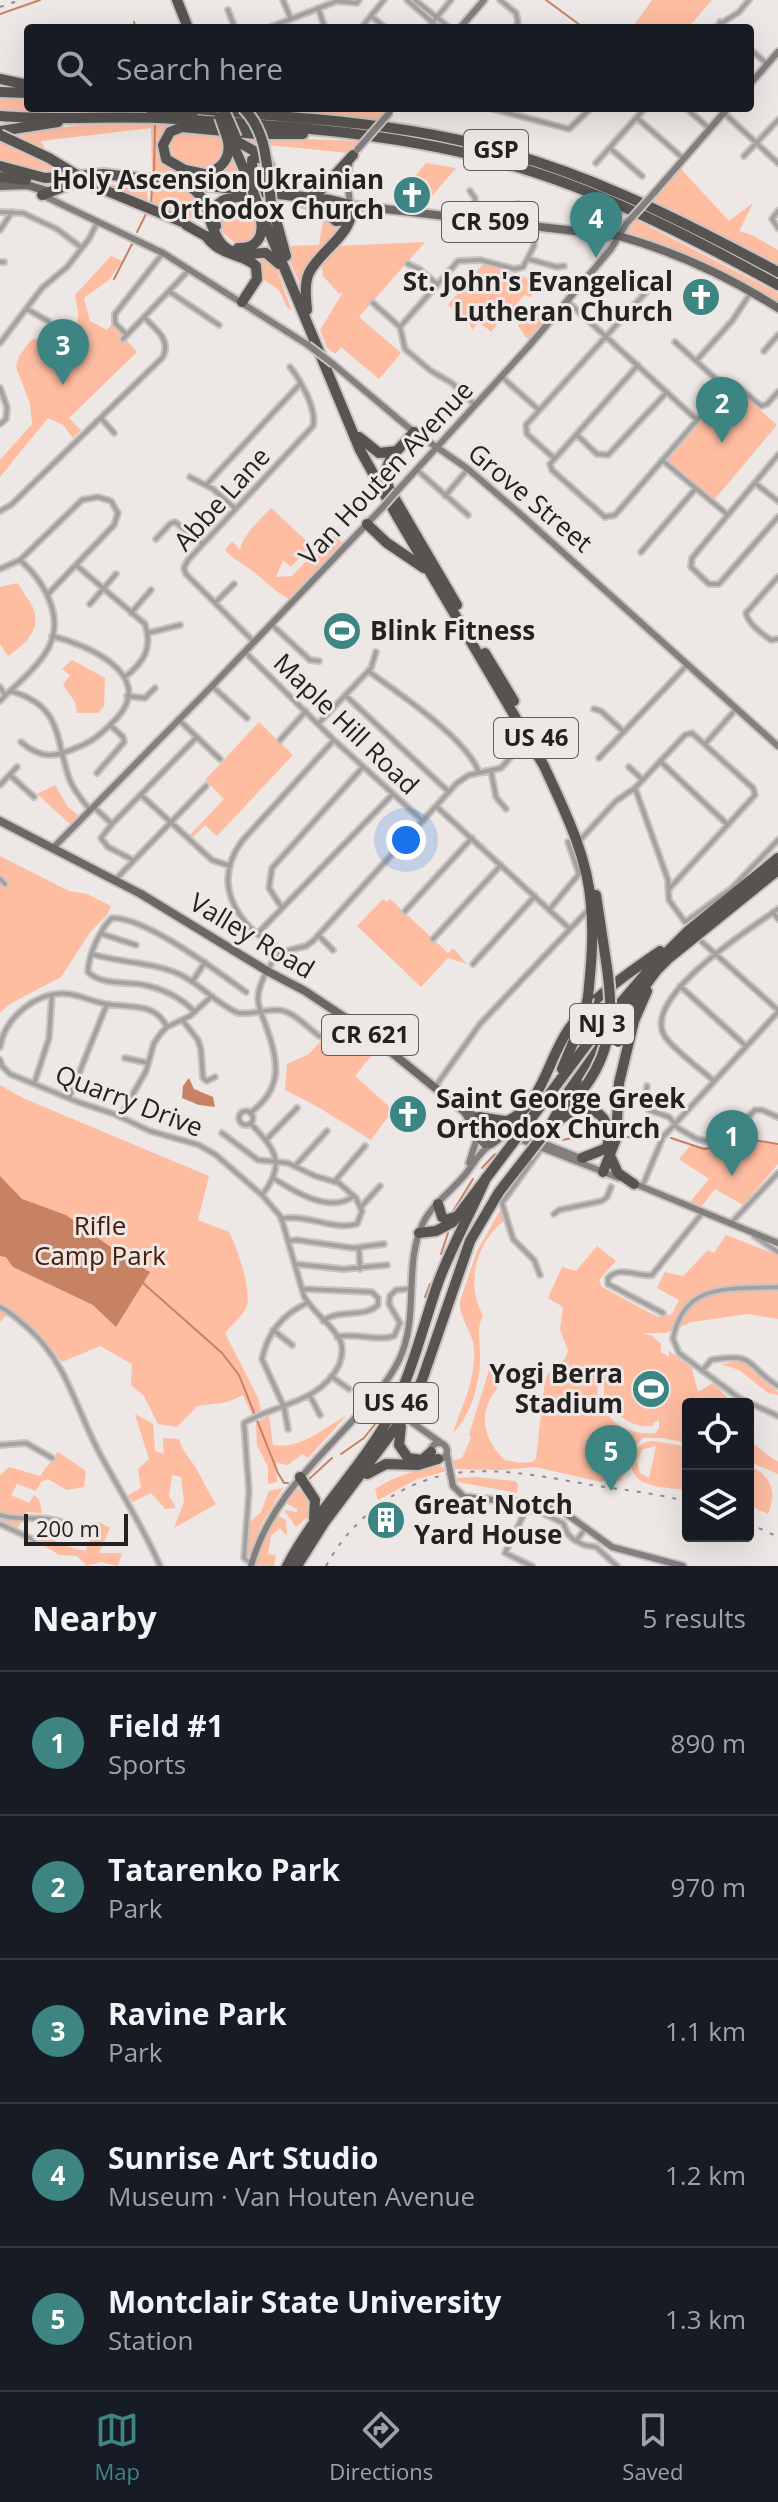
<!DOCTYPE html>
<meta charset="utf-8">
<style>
:root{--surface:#171b24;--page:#242831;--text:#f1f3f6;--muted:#9ea1a6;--line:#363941;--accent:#3c8583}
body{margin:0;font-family:"Open Sans",sans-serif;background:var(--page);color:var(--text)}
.controls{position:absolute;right:24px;bottom:24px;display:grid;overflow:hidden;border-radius:8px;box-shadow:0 8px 32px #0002}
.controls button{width:72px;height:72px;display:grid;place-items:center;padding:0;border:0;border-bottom:2px solid var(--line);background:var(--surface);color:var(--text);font:40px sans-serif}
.scale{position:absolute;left:24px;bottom:20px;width:104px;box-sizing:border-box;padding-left:8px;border:4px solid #242121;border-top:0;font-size:22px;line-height:28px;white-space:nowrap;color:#242121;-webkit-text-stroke:6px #ede7e5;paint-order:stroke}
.you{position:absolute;left:406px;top:840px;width:28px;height:28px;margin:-20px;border:6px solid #fff;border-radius:50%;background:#1a73e8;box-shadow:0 0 0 12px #1a73e833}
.badge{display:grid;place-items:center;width:52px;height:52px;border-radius:50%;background:var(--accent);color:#fff;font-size:26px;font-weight:700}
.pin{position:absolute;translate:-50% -66px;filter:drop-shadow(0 2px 4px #0008)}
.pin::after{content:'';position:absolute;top:42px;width:28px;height:24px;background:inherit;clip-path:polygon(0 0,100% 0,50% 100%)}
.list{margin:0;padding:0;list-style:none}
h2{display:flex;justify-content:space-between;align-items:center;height:104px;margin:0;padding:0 32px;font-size:34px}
h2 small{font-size:26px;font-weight:400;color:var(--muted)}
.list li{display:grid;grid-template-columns:52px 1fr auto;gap:24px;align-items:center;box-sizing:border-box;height:144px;padding:0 32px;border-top:2px solid var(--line)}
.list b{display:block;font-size:30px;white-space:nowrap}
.list p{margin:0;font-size:26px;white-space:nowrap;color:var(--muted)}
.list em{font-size:26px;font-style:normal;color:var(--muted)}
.icon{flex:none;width:44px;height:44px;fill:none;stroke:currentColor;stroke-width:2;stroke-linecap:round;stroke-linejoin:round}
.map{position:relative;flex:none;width:778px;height:1566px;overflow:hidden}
.search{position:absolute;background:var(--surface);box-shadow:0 8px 32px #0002;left:24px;right:24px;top:24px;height:88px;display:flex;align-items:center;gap:20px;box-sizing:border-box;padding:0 28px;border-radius:8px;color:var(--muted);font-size:30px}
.sheet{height:824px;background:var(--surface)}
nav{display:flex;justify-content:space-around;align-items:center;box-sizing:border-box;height:112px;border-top:2px solid var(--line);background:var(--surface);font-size:22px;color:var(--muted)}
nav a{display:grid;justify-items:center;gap:4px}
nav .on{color:var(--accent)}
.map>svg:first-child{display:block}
</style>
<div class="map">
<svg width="778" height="1566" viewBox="0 0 778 1566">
<rect width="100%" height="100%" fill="#ede7e5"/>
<path fill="#febca1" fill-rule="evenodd" d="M652 0H712L688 28H632Z
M0 95 28 97V108H131L164 112V114L0 112Z
M278 108H361L386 111 374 123Z
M151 124 176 126 162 136 159 152 165 163 188 175H152L151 128 41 141 52 165 64 173 19 166 0 160V135L82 125Z
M173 131 221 135C229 158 220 163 200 171L167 156V137Z
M240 137 358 141 349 153 269 145V157L241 143Z
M232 154 247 188 187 179 203 177Z
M426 163 456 168 422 208 419 204 423 192 411 181Z
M681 169 729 221 753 203 739 231 752 235 778 250V268L649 202Z
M93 182 147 189 148 201 151 202 153 188 189 190 197 194 205 218 201 222 190 218 188 221Z
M252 199 260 227 256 240 237 245 219 229V206L234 200Z
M324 215 346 224 306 269 300 285 284 246 319 245Z
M636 220 778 293V304L696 259 632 237 626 233Z
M425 242 359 317 401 353 379 379 341 347 335 354 327 348 320 330 343 292 339 294 323 276 322 266 336 246Z
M256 255 268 258 277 270 292 311 287 307 279 290 261 278 252 260Z
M111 256 122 261 109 280 84 298 90 321 107 330 112 324 137 352 69 418 81 430 73 438 63 425 48 418 0 477V460L32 424 30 404 16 367 19 356 31 340 37 339 52 345 77 337 78 311 75 295Z
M483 264 537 281 531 297 524 295 506 316 496 309 489 318 497 325 491 332 479 322 472 330 469 322 448 305Z
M535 306 549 316 529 339 525 337 518 325Z
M730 386 734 387 777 425 714 500 667 460 726 388Z
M271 508 311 545 291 567 283 560 276 577 292 576 320 547 315 539 337 536 342 542 291 600C276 593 265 580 251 570 242 563 233 559 225 550L232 541 240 550C243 534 260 520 271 508Z
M17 583C23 589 23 594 28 599 46 624 29 642 8 656L0 644V587Z
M72 660 105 678 104 706 98 713H77L75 702 63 685 70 675 62 669Z
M259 722 293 755 217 836 205 825 192 838 189 836 224 799 205 780Z
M55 785 67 806 80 817 71 825 37 794Z
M0 856 69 891 87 894 111 906 107 915 91 931 61 977 8 1005 0 1013Z
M383 899 387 902 390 899 448 953 453 948 467 964 448 958 421 987 357 926Z
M339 1021 376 1050 355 1076 393 1110 371 1140 318 1107 285 1090 287 1064 309 1054Z
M0 1085 25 1099 209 1176 198 1220 229 1232C237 1247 253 1292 246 1308 242 1317 231 1325 225 1333L258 1398 261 1410 252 1415 243 1395 228 1402 197 1406 177 1427 158 1424 144 1396 131 1385 132 1364 100 1346 62 1362 48 1344 12 1310 0 1322Z
M754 1140 778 1144V1164L743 1205 715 1189 701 1207 690 1202 709 1179 679 1159 692 1144C713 1153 731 1142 754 1140Z
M501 1209 504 1221C476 1242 465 1285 483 1315 476 1331 480 1341 480 1358 480 1382 471 1416 453 1433 462 1405 476 1381 474 1348 473 1332 458 1317 460 1301L477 1251Z
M726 1235 770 1252H778V1319L748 1314 692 1322 666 1333H642L652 1336 661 1344V1352L669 1357V1351L692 1368 698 1392 711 1384 715 1385 734 1404H688V1443L662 1438H643C630 1450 629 1467 621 1481L607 1480 601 1482 535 1467 504 1470 455 1469 452 1461 462 1458 471 1438 469 1435 489 1370 499 1371 495 1377 497 1389C477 1412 483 1440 505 1460L520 1463 533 1462 536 1458 545 1380 552 1367 565 1359 568 1350 560 1330 563 1307 548 1298 562 1267 576 1271 597 1246 616 1261 599 1280 602 1287 658 1317 672 1314 679 1300 657 1288 665 1272 683 1276 708 1250 714 1253ZM597 1364 604 1376V1400C619 1416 630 1428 653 1426V1423L659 1420V1429L655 1433C627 1435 615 1424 598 1405Z
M742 1361 778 1392V1395L768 1393 739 1370 721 1364Z
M135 1414 153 1424 155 1451 164 1454 163 1438 179 1439C182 1449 186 1454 192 1462 200 1473 207 1491 216 1504L174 1528 184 1502 181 1477 172 1475 169 1496 176 1508 165 1509 151 1493 133 1502 127 1496 141 1488 138 1469 149 1459Z
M347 1415 308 1458 302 1454 288 1465 276 1463 277 1482 268 1484V1467L257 1445 256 1423 269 1416 273 1445C300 1450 324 1428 347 1415Z
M654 1441 688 1447V1490C674 1488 656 1488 643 1482 622 1471 632 1441 654 1441ZM655 1446 656 1447 649 1478 640 1473 637 1461 642 1450Z
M750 1443C760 1446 766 1457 778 1461V1474L748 1461Z
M58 1452 86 1471 84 1487 67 1490 48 1479 41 1482 36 1491 17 1484 11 1495 29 1503 34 1495 39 1499 42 1513 27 1512 16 1531 0 1522V1475L9 1467 40 1476Z
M442 1466 446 1471 415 1480 378 1500 375 1489C397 1475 416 1470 442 1466Z
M749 1466C772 1475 777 1492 768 1514L748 1505Z
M475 1477 515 1481 518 1484 517 1493 458 1482 457 1478Z
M283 1488 261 1525 249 1556 247 1555 249 1523 261 1512 269 1491Z
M299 1489 310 1499 312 1513 296 1527 284 1510 297 1512V1509L285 1503 290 1492Z
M275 1514 286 1520 287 1536 280 1528 271 1536 268 1554 276 1555 274 1566H255L260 1546Z
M99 1522 110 1528 99 1553H122L118 1566 101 1562 87 1566 77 1556 59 1555 37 1541 47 1535 60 1544 85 1551Z"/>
<path fill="#c78163" d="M189 1078 194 1089 213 1097 215 1107 199 1105 182 1098 183 1086Z
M0 1176 22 1199 66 1215 130 1261 150 1272 116 1327 93 1305 13 1267 6 1257 0 1256Z"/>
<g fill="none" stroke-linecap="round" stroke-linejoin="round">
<path stroke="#c78163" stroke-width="2" d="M546 0 584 28
M0 14 40 0
M134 22 136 28
M154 173 155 126
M151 204 152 188
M137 232 147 212
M114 279 132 244
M623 1137 658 1138
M671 1138 704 1149 754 1140 778 1144
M562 1140 588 1135 603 1136
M482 1168 494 1155 500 1153
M453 1211 473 1179
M441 1254 448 1233
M143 1283 222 1353 239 1375 278 1473 284 1483H288
M425 1297 430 1284
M341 1454 364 1438 379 1419
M307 1481 332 1458"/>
<g stroke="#c9c3c2" stroke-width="8">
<path id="street" d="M283 0 291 19
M407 0 439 28
M415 0 450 28
M500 0 516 13 518 22 515 28
M318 8 325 28
M228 10 235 28
M372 17 386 28
M720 22 726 28
M268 28 337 1 357 3 359 0
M361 28 384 0
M428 28 451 0
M714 28 739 12 749 0
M750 49 767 64
M489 108 569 129 591 108
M686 108 710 129
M724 113 778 163
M637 118 684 159
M611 149 642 176
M744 156 778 120
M596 163 645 108
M470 191 475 198 474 218
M778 211 772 219 778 228
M0 212 23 213 57 229 82 248
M514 222 518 204
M0 230 12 212
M528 259 557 267 564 266
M0 262H4
M408 264 419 269 437 284
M170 292 219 325
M567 301 697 420
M373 303 400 327 405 349 431 371 452 383 475 405
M27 309 48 321
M400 327 458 261 480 260 515 269 523 267 534 246 536 228
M127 335 115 323V314L163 253
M123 339 189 270
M675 342 716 379 736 385 761 406 767 404 778 392
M0 343 42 288 67 267 89 239 98 221
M764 351 778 335
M696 361 732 321 750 294
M638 365 550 464 552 470 605 517 615 515 717 397 724 382
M502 377 539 410
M0 388 7 407 6 419 0 424
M101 418 114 433
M577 435 597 454 608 455 667 392
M778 455 692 558 691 567 709 584H719L778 517
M554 458 527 434 526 425 647 291 652 280
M662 460 728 515
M417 470 468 515
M190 477 213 489 236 509
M755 483 778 501
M206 485 300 384
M445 496 467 470
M0 511 11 505 163 357C171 339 156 330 145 318
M156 539 170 524 175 522 203 544
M641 552 696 488
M76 565 145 624C153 648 144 662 125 677
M0 569 20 560 82 500 98 497 111 501 118 513 114 525 48 594
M778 577 746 613C748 624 762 634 771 640L778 639
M215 603 234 584
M90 604 116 574
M131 613 151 590
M271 624 310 660 319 661
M148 633 180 625
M254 642 186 574 184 568 188 560 313 426C317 409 301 381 290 367
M245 652 334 740 423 821
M368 671C397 692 469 740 479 773
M212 686 247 718
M0 687 5 695
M10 691C62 705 55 737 69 778 73 790 82 800 90 810
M345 695 449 792
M127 696 145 698 155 688
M0 701C14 686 32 673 44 655 68 622 46 583 20 560
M594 709 601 711 624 732
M178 719 220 759
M319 723 371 668 376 652
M280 740 306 711
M21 742C29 749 38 754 48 755 60 756 73 749 83 745 97 739 107 728 117 718 157 674 85 644 52 636
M705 744 737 708
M599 758 688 664
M660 761 728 825
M629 767 643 780
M491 771 496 797 506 809
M97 773 124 742 123 737 110 725
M10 775 34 797
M0 785 17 767
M635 788 668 880 669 900 685 922 732 888 778 840
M141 795 212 860 230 866
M93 806 112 824
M436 806 570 929
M581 839 616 801 635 788 685 735 692 733 753 788 755 795 669 889
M133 860 108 847 101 838 112 824 197 737
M0 879 5 884
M115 880 206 786
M282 908 269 888 272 868 363 767
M549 910 579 874 568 842
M405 911 472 838
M773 912 778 919
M102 934 136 945
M257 934 393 794
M318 935 333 950
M433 939 501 865
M702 942 778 1010
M281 950C240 928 209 886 242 841L334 740
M92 954C121 963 152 962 179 974 201 984 216 1004 238 1013 251 1015 262 1010 276 1010 291 1009 307 1027 319 1036
M473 964 535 896
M192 982 205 962
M680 986 746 1046
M195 1012C181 998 164 989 144 985 126 981 103 986 88 972 88 956 100 929 112 918 146 917 218 972 246 992
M183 1021 198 1040 201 1050 203 1078 207 1081 215 1077
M0 1047C5 1016 39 990 69 994 82 996 94 1002 106 1004 130 1008 155 1002 167 1027
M125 1058 148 1063
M0 1060 2 1066 10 1074 78 1102 114 1114 150 1131 199 1145 216 1155 262 1195 281 1217 304 1296C313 1313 331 1323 340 1340 344 1348 342 1357 339 1365 320 1403 276 1404 244 1423L249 1491 244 1558 252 1564
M714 1081C703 1071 670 1047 664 1035 643 996 751 928 778 909
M34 1084 49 1038 52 995
M647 1086 645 1100 649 1110 669 1117 678 1128 697 1139 711 1142 730 1134 755 1110H762L778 1117
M435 1087 480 1024 590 908
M69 1098 107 1004
M239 1118a7 7 0 1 1 14 0a7 7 0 1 1-14 0Z
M250 1113C283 1089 279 1062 267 1029 264 1019 258 1009 258 999 258 983 270 966 278 953L306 946 313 941 457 783 469 775 501 768 526 740
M120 1117 146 1071 154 1043 161 1033 167 1027 190 1016 212 996
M251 1124C275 1149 287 1164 262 1195
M222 1133 258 1160 288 1163 315 1176 339 1183 356 1198 362 1211 357 1224C331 1231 307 1213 281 1219
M266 1140 297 1108
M295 1166 327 1131
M273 1178C295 1192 330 1214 354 1196
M334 1182 365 1146
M642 1187 663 1137 778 1012
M361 1207 380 1186
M554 1214 559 1210 602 1201 607 1197 611 1187
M730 1224 778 1173
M754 1236 778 1252
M288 1241 297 1240 353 1248 384 1244
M359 1248 360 1269
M295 1264 343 1269 387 1265
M540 1275 534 1260 513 1239 502 1203 542 1148
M778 1287C732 1290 684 1280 673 1339L679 1353 739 1398 778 1416
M303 1289 372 1292 378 1298V1305C363 1319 340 1308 323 1321
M0 1307C11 1312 20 1321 29 1329 67 1363 76 1409 99 1452 119 1490 143 1526 160 1566
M663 1313 608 1284V1278C621 1265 636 1277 652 1275L703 1212
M273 1330 292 1345
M337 1337C356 1332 376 1342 394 1336L400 1323 389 1304 390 1296 396 1290 408 1289
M702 1371 711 1360C758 1352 745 1366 778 1386
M331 1376 349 1389
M310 1396 320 1415
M288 1429 284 1407 262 1359C268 1332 282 1315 307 1303
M0 1445 26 1443 52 1458
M0 1515C24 1523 45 1512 71 1526
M0 1524 34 1540
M576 1541 585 1529
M532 1566 505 1553 524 1514 530 1510 540 1512 563 1523 568 1534 574 1540 584 1545 596 1547 617 1566"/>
</g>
<g stroke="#c9c3c2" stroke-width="10">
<path id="secondary" d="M460 28 484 0
M750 84 778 52
M350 161 347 176 350 205
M654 193 728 108
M42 195 163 253 308 345
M333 364 409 428 468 469 518 512 778 746
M397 491 529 346 611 249 627 223
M53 848 212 686 383 507
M497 1125 583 1159
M498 1139 509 1135 619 1178
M469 1163 478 1135
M633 1183 778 1243
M371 1401 386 1410
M410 1421 441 1443
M431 1451a8 8 0 1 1 16 0a8 8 0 1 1-16 0Z
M447 1455 453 1486 464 1497 547 1505 561 1510 612 1547 683 1566
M251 1566C268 1504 313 1464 355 1418 372 1400 388 1382 399 1360 420 1317 403 1265 423 1223 432 1205 450 1192 463 1177 473 1166 477 1154 490 1145"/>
</g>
<g stroke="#c9c3c2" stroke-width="12">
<path id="primary" d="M0 186 27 185 50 192
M350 205 619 236C676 252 728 276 778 308
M0 821 141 894 267 971 305 991 365 1031 465 1112 493 1124 499 1132 498 1139 491 1144H485L479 1138 477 1132 482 1125 491 1123
M465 1112 477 1132"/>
</g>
<g stroke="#c9c3c2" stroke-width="14">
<path id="highway" d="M177 0 188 28
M0 79 28 85
M0 92 28 93
M149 108 193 112
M187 108C278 117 369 120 459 140 577 167 672 215 778 272
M0 116C58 121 118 115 176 119 293 126 412 134 524 169 614 197 696 240 778 285
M0 131 58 122
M231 140 250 183
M238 142 265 157 276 179 291 193
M0 166 45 178 104 174 330 200 350 205
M204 174 185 170 166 159 163 145 170 132 182 127 257 134H303
M201 175C221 171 233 158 227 137
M0 177 26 180
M253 178 252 160 258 157 265 160
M334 180 341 175 348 181
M95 186 182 222
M192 188C215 203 205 248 240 254 249 256 258 252 266 253L279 264
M42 195 76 182
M311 197 322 189 353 155
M256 200 360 450 398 518 544 766C564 809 588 857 591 905 594 936 591 967 588 997
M301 201 320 207 336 221 345 220 349 211
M271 202 286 256
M186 225 209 238
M216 226C208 197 231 197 253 196
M206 236C221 257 242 253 256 266L257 279 242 302
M238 248C256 249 264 237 261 220
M307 310C306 298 304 284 309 273 319 251 358 231 350 205
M359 437 379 453 396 451
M388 487 457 605
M390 491C378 461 397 453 414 432
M367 524 387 543 424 568
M485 653 514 701
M596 895 607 968
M615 1026 657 970 669 958 778 870
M562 1069 583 1019
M561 1114 587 1084
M479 1117 504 1121
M530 1120 600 1027 647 972 688 931 778 858
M497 1125C544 1112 545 1060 571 1026 594 996 630 972 660 951
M550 1127C559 1120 568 1112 578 1110 603 1106 613 1127 607 1147
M549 1128 569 1091 606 1039
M610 1156 618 1173 634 1184
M582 1158 607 1148
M603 1172 616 1139 619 1083 634 1021 647 991
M438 1204 442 1217 448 1219 455 1217
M419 1233 436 1231 453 1222 512 1144
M401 1426 399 1445 408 1458 422 1460 431 1452
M367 1474 386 1464 418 1465 438 1459
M300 1477 315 1500 314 1518
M287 1566C316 1510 364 1466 393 1410 413 1369 423 1326 438 1283 451 1247 471 1213 486 1178
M297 1566 324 1523 405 1415 422 1380 470 1241 499 1192 527 1156"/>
</g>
<use href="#street" stroke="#a4a2a1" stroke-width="4"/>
<use href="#secondary" stroke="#837f7e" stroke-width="6"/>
<use href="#primary" stroke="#6b6765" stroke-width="8"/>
<use href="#highway" stroke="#575351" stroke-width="10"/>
<path stroke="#918c8b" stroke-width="2" stroke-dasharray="4 8" stroke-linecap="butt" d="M0 7 20 0
M748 1523 778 1537
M326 1566C351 1520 397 1483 450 1474 496 1466 546 1477 591 1485 623 1490 657 1493 688 1502"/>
<g stroke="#c9c3c2" stroke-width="10" stroke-linecap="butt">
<path id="secondary-bridge" d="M357 150 390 112
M627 223 654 193
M308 345 333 364
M383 507 397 491
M386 1410 410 1421"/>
</g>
<g stroke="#c9c3c2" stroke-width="14" stroke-linecap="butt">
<path id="highway-bridge" d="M223 108 236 138
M243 108C268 132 267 169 271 202
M220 117 227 137
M0 135 49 158 95 186
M250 183 256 200
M618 1008V1042
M583 1019 588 997
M587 1084C613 1047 613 1011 607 968
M512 1144 530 1120
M527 1156 549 1128"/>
</g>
<use href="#secondary-bridge" stroke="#837f7e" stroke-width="6"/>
<use href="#highway-bridge" stroke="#575351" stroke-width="10"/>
</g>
<defs>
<g id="church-disc" transform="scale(2)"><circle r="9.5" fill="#3c8583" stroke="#ede7e5"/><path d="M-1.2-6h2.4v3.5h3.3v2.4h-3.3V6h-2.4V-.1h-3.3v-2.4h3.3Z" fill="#fff"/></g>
<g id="stadium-disc" transform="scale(2)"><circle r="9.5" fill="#3c8583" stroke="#ede7e5"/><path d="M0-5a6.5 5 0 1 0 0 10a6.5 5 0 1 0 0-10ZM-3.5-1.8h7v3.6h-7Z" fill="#fff"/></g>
<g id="building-disc" transform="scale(2)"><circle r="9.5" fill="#3c8583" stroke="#ede7e5"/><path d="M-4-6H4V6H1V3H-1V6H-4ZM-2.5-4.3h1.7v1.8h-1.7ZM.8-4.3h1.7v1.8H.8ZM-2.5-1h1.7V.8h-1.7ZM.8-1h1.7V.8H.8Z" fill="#fff"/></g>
</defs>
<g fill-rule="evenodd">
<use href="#church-disc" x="412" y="195"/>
<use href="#church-disc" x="701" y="297"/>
<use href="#stadium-disc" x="342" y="631"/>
<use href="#church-disc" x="408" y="1114"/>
<use href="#stadium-disc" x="651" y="1389"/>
<use href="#building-disc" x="386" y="1520"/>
</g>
<g text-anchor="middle" stroke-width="6" stroke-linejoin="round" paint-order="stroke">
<g fill="#ede7e5" stroke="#605c5c" stroke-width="2">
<rect x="464" y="130" width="64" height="40" rx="6"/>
<rect x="442" y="202" width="96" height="40" rx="6"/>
<rect x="494" y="718" width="84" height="40" rx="6"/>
<rect x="570" y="1004" width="64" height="40" rx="6"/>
<rect x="322" y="1015" width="96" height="40" rx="6"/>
<rect x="354" y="1383" width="84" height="40" rx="6"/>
</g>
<g font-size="24" font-weight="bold" fill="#242121">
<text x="496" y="158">GSP</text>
<text x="490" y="230">CR 509</text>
<text x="536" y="746">US 46</text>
<text x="602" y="1032">NJ 3</text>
<text x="370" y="1043">CR 621</text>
<text x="396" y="1411">US 46</text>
</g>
<g font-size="26" font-weight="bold" fill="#242121" stroke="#ede7e5" text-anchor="end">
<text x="384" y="189">Holy Ascension Ukrainian<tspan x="384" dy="30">Orthodox Church</tspan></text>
<text x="673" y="291">St. John's Evangelical<tspan x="673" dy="30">Lutheran Church</tspan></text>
<text x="370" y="640" text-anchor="start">Blink Fitness</text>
<text x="436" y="1108" text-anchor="start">Saint George Greek<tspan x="436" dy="30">Orthodox Church</tspan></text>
<text x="623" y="1383">Yogi Berra<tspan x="623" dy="30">Stadium</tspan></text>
<text x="414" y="1514" text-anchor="start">Great Notch<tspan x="414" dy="30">Yard House</tspan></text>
</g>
<g font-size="26" fill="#242121" stroke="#ede7e5">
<text transform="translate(386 473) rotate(-47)" y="9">Van Houten Avenue</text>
<text transform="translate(530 498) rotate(40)" y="9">Grove Street</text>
<text transform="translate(222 499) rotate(-48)" y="9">Abbe Lane</text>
<text transform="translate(346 724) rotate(44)" y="9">Maple Hill Road</text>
<text transform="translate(252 936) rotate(31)" y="9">Valley Road</text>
<text transform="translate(129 1101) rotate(21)" y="9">Quarry Drive</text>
</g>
<g font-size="26" fill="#491b05" stroke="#ede7e5">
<text x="100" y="1235">Rifle<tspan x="100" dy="30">Camp Park</tspan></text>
</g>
</g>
</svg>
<div class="controls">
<button><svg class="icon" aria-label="locate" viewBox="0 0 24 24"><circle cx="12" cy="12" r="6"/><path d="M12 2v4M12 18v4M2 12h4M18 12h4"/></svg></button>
<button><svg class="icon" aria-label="layers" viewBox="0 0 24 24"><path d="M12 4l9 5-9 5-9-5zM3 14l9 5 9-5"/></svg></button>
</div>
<div class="scale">200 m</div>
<div class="you"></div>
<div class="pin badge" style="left:732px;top:1176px">1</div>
<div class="pin badge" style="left:722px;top:443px">2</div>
<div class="pin badge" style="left:63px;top:385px">3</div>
<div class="pin badge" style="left:596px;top:258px">4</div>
<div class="pin badge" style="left:611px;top:1491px">5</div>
<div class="search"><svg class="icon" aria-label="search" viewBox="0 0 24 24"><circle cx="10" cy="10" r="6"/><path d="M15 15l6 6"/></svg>Search here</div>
</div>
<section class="sheet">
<h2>Nearby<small>5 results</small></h2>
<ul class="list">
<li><span class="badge">1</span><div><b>Field #1</b><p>Sports</p></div><em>890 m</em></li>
<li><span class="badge">2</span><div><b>Tatarenko Park</b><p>Park</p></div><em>970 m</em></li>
<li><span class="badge">3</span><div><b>Ravine Park</b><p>Park</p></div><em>1.1 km</em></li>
<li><span class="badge">4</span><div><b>Sunrise Art Studio</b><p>Museum · Van Houten Avenue</p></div><em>1.2 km</em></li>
<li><span class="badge">5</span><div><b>Montclair State University</b><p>Station</p></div><em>1.3 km</em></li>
</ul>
</section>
<nav>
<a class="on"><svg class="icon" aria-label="map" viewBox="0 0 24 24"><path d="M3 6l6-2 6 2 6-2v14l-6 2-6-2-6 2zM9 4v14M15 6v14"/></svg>Map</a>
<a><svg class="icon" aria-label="directions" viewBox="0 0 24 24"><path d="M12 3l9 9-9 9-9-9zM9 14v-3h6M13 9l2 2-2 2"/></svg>Directions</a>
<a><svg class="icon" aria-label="saved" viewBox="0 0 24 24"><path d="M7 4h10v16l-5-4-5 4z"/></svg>Saved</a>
</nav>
